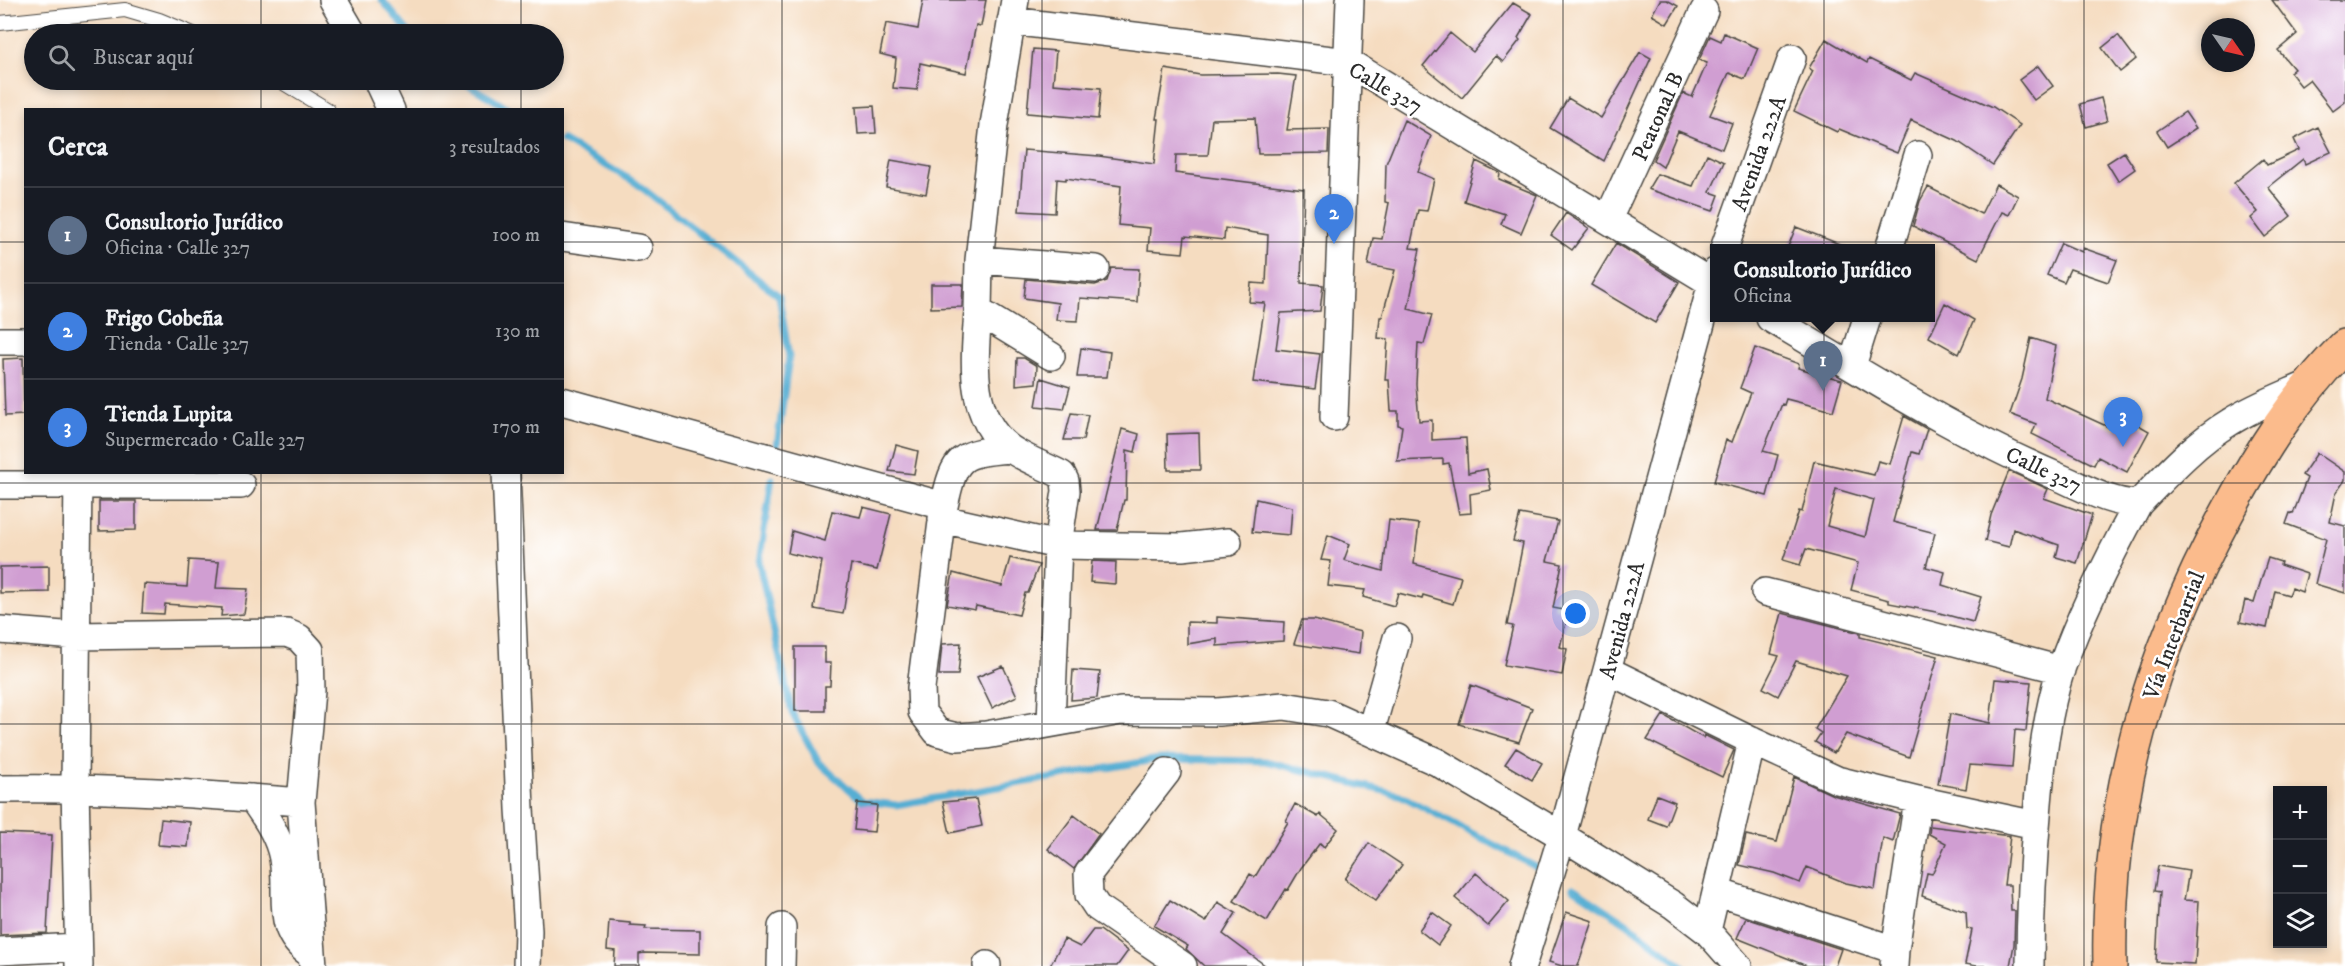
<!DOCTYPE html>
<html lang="es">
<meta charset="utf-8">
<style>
:root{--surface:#171b24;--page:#20242c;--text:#f1f3f6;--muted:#9ea1a6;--line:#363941;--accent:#1a73e8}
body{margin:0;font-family:"IM FELL DW Pica",serif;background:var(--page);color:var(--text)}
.controls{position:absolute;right:18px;bottom:18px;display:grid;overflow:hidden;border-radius:0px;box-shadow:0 3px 9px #0003}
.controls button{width:54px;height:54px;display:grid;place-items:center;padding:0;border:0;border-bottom:2px solid var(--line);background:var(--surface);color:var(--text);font:30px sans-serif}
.compass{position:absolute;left:2201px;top:18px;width:54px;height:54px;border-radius:50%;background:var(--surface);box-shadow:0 3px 9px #0003;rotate:124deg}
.you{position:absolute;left:1576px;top:614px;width:21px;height:21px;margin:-15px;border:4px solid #fff;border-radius:50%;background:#1a73e8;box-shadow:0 0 0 9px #1a73e833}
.badge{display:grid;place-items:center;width:39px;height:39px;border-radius:50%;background:var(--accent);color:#fff;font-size:20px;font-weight:700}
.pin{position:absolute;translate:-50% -50px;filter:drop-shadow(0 2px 3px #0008)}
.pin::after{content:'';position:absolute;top:32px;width:21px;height:18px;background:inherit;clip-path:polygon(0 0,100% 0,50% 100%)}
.popup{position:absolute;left:1710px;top:244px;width:225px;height:78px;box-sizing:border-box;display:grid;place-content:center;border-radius:0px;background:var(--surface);filter:drop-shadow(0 2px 4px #0005);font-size:20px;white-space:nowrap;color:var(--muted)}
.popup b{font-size:22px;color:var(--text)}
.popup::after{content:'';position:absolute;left:50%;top:100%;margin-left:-12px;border:12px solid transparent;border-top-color:var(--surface)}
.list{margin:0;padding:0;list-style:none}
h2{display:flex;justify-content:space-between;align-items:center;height:78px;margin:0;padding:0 24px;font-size:26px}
h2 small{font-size:20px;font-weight:400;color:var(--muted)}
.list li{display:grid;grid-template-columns:39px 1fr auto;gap:18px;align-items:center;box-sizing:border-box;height:96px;padding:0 24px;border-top:2px solid var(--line)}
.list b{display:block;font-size:22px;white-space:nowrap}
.list p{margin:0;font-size:20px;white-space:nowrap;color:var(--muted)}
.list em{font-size:20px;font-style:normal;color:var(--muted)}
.icon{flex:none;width:33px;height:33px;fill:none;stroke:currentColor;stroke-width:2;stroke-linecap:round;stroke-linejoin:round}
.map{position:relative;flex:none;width:2345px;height:966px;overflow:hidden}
.search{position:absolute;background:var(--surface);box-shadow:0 3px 9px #0003;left:24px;top:24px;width:540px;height:66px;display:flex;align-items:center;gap:15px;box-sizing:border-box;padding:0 21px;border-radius:33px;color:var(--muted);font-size:22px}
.panel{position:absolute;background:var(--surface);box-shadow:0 3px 9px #0003;left:24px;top:108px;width:540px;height:366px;border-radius:0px}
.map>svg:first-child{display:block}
</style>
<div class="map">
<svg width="2345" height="966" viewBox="0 0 2345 966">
<rect width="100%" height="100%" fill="#fff"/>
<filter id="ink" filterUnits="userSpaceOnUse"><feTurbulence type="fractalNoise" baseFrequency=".0167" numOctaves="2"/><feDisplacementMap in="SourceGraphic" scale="12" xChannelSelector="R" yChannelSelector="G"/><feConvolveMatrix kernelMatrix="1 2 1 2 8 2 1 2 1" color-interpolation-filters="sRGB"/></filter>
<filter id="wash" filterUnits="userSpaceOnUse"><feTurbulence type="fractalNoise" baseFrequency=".008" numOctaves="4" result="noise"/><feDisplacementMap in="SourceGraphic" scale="24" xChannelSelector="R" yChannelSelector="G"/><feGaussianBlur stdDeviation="1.35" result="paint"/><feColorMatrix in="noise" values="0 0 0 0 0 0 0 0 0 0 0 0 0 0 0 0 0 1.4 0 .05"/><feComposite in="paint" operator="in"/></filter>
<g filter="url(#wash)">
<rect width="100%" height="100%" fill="#f5dcc0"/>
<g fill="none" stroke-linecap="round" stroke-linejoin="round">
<path stroke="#56aed3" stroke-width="7" d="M382 0 410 34
M460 80 511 110
M562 140 636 183 779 296 789 357 776 453
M772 479 759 563 792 713 819 763 863 801 896 805 1159 759 1265 761 1400 795 1536 867
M1573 888 1631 926 1683 966"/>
</g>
<g id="blocks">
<path fill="#d09ed2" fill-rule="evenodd" d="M923 0H986L981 26 976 25 966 73 920 63 917 90 893 88 896 58 880 54 886 23 918 29Z
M1660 0H1667L1678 6 1667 24 1652 15Z
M2272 0H2345V102L2333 111 2309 80 2301 86 2290 72 2294 69 2278 50 2297 34Z
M1513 3 1532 14 1518 38 1520 40 1503 62 1496 56 1462 98 1423 66 1450 33 1473 52Z
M1724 33 1758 48 1745 79 1729 73 1710 115 1732 123 1722 149 1678 131 1663 167 1653 160 1683 93 1692 97 1707 63 1699 60 1710 36 1721 41Z
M2118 35 2136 59 2120 72 2102 48Z
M1826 39 1867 63 1869 59 1911 80 1915 73 1993 107 2020 125 1993 165 1957 141 1911 120 1897 153 1839 129 1837 132 1794 111 1813 71 1809 68Z
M1033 49 1056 51 1053 84 1101 88 1098 119 1027 113Z
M1640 52 1651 58 1604 161 1550 128 1568 98 1601 118Z
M2038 66 2053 86 2034 100 2019 80Z
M1165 69 1200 75 1278 74 1296 76 1287 130 1329 129 1328 153 1258 154 1255 118 1212 119 1208 155H1176L1175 173 1304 189 1301 283 1323 285 1320 311 1281 313 1276 349 1320 354 1315 389 1253 382 1265 303 1249 302 1251 283 1266 284 1268 235 1225 228 1224 240 1185 236 1183 253 1148 250 1150 228 1118 225 1121 186 1066 178V180L1057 179 1055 213 1019 211 1024 150 1099 156 1154 164 1159 119H1156Z
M2101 98 2107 121 2086 127 2080 104Z
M874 106 876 133 858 134 856 107Z
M2185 112 2196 128 2167 147 2157 131Z
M1404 120 1431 136 1418 172 1434 179 1427 211 1418 210 1410 248 1420 249 1408 309 1432 315 1424 344 1418 343 1416 384 1419 421 1432 420V440L1466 438 1468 473 1487 469 1491 490 1470 494 1471 513 1459 514 1449 463 1443 464V459L1397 461 1402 426 1398 425V411H1391L1389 380H1385L1388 339 1378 338 1380 317H1382L1395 270 1368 265 1373 238 1382 239 1389 203 1385 202 1386 164Z
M2318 127 2331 152 2305 164 2303 159 2268 187 2291 216 2265 237 2251 218 2258 212 2234 183 2263 159 2267 165 2299 150 2294 139Z
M2124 152 2135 169 2118 181 2107 163Z
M1707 154 1724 162 1710 192 1719 195 1713 211 1648 189 1657 174 1693 186Z
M891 160 931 167 926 194 886 187Z
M1476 161 1500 173 1499 179 1537 195 1521 233 1501 224 1505 214 1464 201Z
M1996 184 2018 196 2009 215 2002 212 1978 259 1913 226 1920 201 1928 187 1981 214Z
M1566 213 1589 228 1572 250 1551 235Z
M1796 227 1847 247V249H1787Z
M1616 243 1679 282 1655 323 1591 285Z
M2061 243 2082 252 2083 248 2117 260 2108 282 2070 269 2064 282 2047 275Z
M1111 268 1139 269 1137 302 1080 298 1078 321 1056 320 1058 303 1024 298 1026 279 1095 285 1107 281Z
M931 284H963L962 307 931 308Z
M1945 303 1974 320 1959 354 1929 337Z
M2031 338 2056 346 2045 398 2115 430 2123 416 2149 431 2127 472 2098 457 2094 465 2032 434 2036 424 2010 414 2022 379Z
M1081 348 1110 352 1107 377H1077Z
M1755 348 1799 364 1798 368 1842 380 1833 411 1786 399 1784 405 1782 404 1763 451 1778 455 1767 496 1714 482 1726 440 1732 442 1751 393 1740 388Z
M23 358 24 415 5 416 3 359Z
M1017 358H1024L1037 366 1036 383 1016 385Z
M1041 378 1070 387 1064 409 1036 406Z
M1071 413 1088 415 1083 440H1064Z
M1904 416 1927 429 1919 454 1912 452 1893 522 1935 533 1926 567 1945 572 1942 585 1981 597 1973 622 1936 612 1889 603V600L1851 590 1858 563 1806 549 1800 565 1783 560 1799 511 1802 512 1814 461 1874 475 1878 461 1890 464ZM1836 489 1874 500 1865 537 1827 526Z
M1122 429 1139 434 1135 452 1127 450 1126 500H1124L1117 530H1097Z
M1199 433 1200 470H1168L1167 434Z
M896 445 918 451 914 474 889 471Z
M2317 453 2345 472V480L2336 493 2330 522 2345 526V593L2315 584 2326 539 2286 524 2290 513 2293 514 2307 478 2302 475Z
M2009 471 2048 489 2044 498 2092 515 2077 563 2056 557 2059 545 2013 529 2009 547 1985 541 1991 515Z
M1256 499 1292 507 1290 535 1252 532Z
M99 501H136V530L99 531Z
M863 507 891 514 877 570 851 564 843 614 814 609 822 561 788 553 792 531 825 541 832 511 860 517Z
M1520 514 1558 521 1547 561 1562 564 1553 608 1569 611 1560 647 1567 649 1562 675 1504 665 1513 626 1507 625 1523 543 1513 541Z
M1389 520 1419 524 1414 564 1461 577 1453 604 1423 595 1422 599 1398 593 1394 606 1363 597 1365 590 1328 586 1331 561 1321 560 1328 535 1350 544 1344 560 1383 571Z
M1010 558 1039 565 1028 593H1025L1019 615 976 606 975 610 947 605 953 573 1002 586Z
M2268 558 2281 562 2280 565 2307 574 2302 592 2292 588 2289 595 2275 591 2267 628 2240 622 2245 600 2254 603Z
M189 560 219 562 216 588 248 589 244 614 221 616 222 608 165 604 164 614 142 613 144 584 187 587Z
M1092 561 1116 562 1115 584 1090 582Z
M49 566V592L0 593V567Z
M1782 613 1860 633V637L1938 656 1909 757 1846 734 1834 753 1815 742 1821 733 1815 729 1847 676 1796 661 1778 696 1763 688 1779 656 1771 654Z
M1217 617 1284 622 1283 641 1217 646V639L1187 644V622L1217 623Z
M1302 620H1314L1361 632 1359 654 1294 644Z
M961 643 958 675H939L942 644Z
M795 647H825V663H831L830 686H825V711H795Z
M1003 666 1017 696 992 708 977 677Z
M1073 670 1100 672 1097 698 1071 700Z
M1995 679 2031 682 2026 731 2015 730 2012 768 1970 765 1966 789 1938 784 1950 714 1990 723Z
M1471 685 1532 708 1519 742 1459 724Z
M1663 715 1703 738 1704 735 1734 750 1722 777 1647 740Z
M1516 748 1542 763 1532 780 1505 764Z
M1794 777 1833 795 1900 814 1893 842 1883 838 1875 889 1846 883 1807 867 1800 883 1774 873 1739 865 1746 835 1777 842Z
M1657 795 1675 802 1666 826 1648 819Z
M976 799 982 826 950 833 943 802Z
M857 803 877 805 874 832 854 830Z
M1295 804 1318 817 1320 814 1338 829 1324 847 1320 843 1301 868 1288 890 1286 889 1267 921 1234 901 1250 874 1255 877 1288 822 1286 821Z
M1074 815 1099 834 1074 869 1048 849Z
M161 819 190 822 188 847 158 845Z
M1930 826 2010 836 2004 885H2010L2011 911H2015L2014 945 2010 966H1977L1965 964 1972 930 1967 929 1966 912 1922 896 1927 873 1932 874 1946 843 1929 834Z
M0 833 52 835 47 933 0 935Z
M1369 843 1402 865 1376 900 1345 879Z
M2158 866 2189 871 2184 900 2199 901 2195 964 2156 962 2160 892 2154 891Z
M1476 873 1509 901 1488 926 1455 898Z
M1170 900 1206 922 1218 902 1236 913 1223 934 1266 966H1204L1186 949 1188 946 1154 926Z
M1432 912 1451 926 1438 945 1419 930Z
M1566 912 1593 921 1578 966H1562L1549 962Z
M1746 918 1841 949 1835 966H1807L1737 938Z
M609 921 630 923V925L646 926 645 929 700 930V954L644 953 639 954V966H614L615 951 607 950Z
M1093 930H1100L1128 951 1117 966H1050L1064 939 1080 947Z"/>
</g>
</g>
<g filter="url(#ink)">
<use href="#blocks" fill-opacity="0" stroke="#494641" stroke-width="1.5"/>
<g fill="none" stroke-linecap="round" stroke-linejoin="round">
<g stroke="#494641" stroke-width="16">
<path id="lane" d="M0 23 125 10 159 20 193 34
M279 80 328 110"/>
</g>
<g stroke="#494641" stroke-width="30">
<path id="street" d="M333 0 353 34
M1015 0 994 125 979 260 1096 269
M1011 21 1348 62 1715 285
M377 80 391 110
M1608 219 1704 11
M562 237 638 248
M1724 249 1792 58
M1889 249 1918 155
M979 260 978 311 1051 356
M978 311C975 356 967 415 1008 447 1022 458 1045 466 1062 475L1065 481 1066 491 1058 545 1051 722
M1770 318C1865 374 1959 435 2061 478 2086 489 2110 503 2138 504 2166 475 2195 443 2230 422 2255 406 2282 396 2309 384
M0 341H26
M1852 366 1867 318
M562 401 944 506 921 688 922 712 937 732 957 737 986 735 1121 711 1218 712 1284 706 1328 713 1437 762 1562 836 1673 905 1707 931 1738 966
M1334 417 1350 0
M78 472 75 787 79 966
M506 472 520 809 528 931 527 966
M0 485H241
M944 506C955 456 959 453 1010 449
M942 519 1058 545 1182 547 1228 542
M1765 592 2061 670
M0 630 76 636 287 633 299 638 310 650 311 691 301 802 313 966
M1607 670 1752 741 1837 780 1918 800 2036 825
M1371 730 1397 638
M1167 772 1088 874 1089 895 1097 907 1183 966
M0 789C101 787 201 794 301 802
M252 798C264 815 275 830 281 850 293 889 270 928 312 955
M1717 892 1895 950
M1707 931 1752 741
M0 951 78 947
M987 965V966
M781 966 782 927
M1522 966 1562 836 1715 272
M1894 966 1895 950 1918 800
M2030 966C2030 912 2033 857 2038 803 2042 758 2047 712 2061 669 2081 612 2109 557 2138 504"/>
</g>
<g stroke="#494641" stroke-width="36">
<path id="primary" d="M2110 966C2106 803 2150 655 2227 513 2260 452 2296 395 2345 346"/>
</g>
<use href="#lane" stroke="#fff" stroke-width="14"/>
<use href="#street" stroke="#fff" stroke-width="27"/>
<use href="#primary" stroke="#fbbb8c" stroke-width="33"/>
</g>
</g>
<path fill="none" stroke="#2b2b2b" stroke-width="1.5" stroke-opacity="0.55" d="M261 0V34M521 0V34M782 0V966M1042 0V966M1303 0V966M1563 0V966M1824 0V966M2084 0V966M261 80V110M521 80V110M0 242H26M562 242H2345M261 472V966M521 472V966M0 483H2345M0 724H2345"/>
<g text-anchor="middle" stroke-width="5" stroke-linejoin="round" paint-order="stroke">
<g font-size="22" fill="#2b2b2b" stroke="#fff">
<text transform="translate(1386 87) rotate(30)" y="8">Calle 327</text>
<text transform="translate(1657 116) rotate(-66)" y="8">Peatonal B</text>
<text transform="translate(1758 153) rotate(-70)" y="8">Avenida 222A</text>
<text transform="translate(2044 469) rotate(25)" y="8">Calle 327</text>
<text transform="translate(1621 620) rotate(-75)" y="8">Avenida 222A</text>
<text transform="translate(2173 635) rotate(-69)" y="8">Vía Interbarrial</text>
</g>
</g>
</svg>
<div class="controls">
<button>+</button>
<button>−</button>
<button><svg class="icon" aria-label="layers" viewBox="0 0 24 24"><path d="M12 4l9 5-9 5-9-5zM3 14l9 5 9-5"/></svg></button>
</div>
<svg class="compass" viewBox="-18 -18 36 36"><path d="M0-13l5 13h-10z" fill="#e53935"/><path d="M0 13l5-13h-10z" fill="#9ea1a6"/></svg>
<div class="you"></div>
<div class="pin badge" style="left:1823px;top:391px;background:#5c6f8a">1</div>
<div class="popup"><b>Consultorio Jurídico</b>Oficina</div>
<div class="pin badge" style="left:1334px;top:244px;background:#3f7fe0">2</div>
<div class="pin badge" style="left:2123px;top:447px;background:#3f7fe0">3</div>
<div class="search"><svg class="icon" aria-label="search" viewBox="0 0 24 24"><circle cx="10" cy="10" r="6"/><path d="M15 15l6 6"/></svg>Buscar aquí</div>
<section class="panel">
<h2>Cerca<small>3 resultados</small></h2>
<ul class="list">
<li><span class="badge" style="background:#5c6f8a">1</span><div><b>Consultorio Jurídico</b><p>Oficina · Calle 327</p></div><em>100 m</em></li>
<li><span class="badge" style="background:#3f7fe0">2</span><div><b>Frigo Cobeña</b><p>Tienda · Calle 327</p></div><em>130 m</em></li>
<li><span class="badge" style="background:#3f7fe0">3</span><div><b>Tienda Lupita</b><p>Supermercado · Calle 327</p></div><em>170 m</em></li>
</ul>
</section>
</div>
